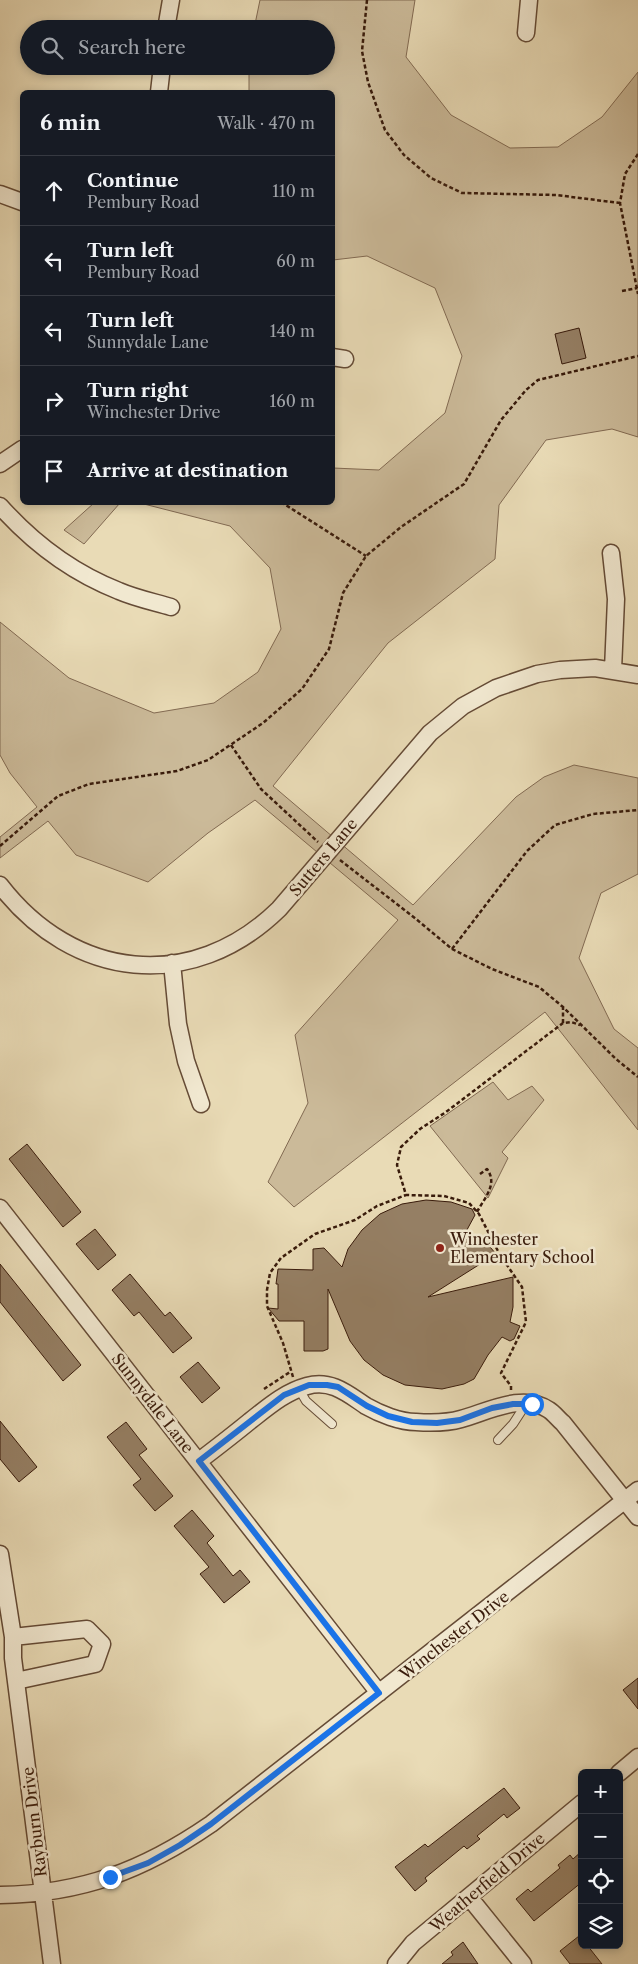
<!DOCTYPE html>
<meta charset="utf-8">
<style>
:root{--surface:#171b24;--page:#20242c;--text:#f1f3f6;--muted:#9ea1a6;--line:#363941}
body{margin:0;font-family:"Libre Caslon Text",serif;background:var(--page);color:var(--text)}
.controls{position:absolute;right:15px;bottom:15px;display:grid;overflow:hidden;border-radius:8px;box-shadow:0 2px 8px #0003}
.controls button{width:45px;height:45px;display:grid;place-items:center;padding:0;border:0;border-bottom:1px solid var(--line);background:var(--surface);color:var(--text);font:25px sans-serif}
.stop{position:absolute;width:15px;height:15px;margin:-11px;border:4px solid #1a73e8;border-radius:50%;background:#fff}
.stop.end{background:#1a73e8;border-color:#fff;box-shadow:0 1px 5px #0008}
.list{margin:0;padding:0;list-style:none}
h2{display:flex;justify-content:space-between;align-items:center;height:65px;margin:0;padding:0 20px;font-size:21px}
h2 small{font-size:16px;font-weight:400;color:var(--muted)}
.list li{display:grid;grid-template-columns:32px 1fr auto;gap:15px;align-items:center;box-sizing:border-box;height:70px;padding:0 20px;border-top:1px solid var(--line)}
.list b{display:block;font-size:19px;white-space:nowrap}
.list p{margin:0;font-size:16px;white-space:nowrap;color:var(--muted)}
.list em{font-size:16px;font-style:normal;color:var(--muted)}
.icon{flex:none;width:28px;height:28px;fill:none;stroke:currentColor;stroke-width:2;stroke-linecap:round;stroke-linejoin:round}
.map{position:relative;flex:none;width:638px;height:1964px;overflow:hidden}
.search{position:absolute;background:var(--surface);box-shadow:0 2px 8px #0003;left:20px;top:20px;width:315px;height:55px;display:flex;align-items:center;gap:12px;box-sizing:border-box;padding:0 18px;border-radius:28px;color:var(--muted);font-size:19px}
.panel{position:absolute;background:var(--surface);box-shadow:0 2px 8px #0003;left:20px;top:90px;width:315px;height:415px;border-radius:8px}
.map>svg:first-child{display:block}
</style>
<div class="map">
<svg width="638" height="1964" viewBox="0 0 638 1964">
<rect width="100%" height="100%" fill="#e9dbb6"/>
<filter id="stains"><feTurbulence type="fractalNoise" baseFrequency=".004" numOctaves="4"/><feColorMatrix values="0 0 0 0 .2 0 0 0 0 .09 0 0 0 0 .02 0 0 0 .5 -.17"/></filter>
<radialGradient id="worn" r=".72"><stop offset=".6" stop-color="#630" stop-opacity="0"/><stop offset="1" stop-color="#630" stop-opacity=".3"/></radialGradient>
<path fill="#cbba99" stroke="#826a52" d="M260 0H415L406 57 451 115 510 148 558 147 602 117 638 72V437L612 429 546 440 499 505 495 559 388 643 273 786 413 905 516 797 544 777 574 765 638 778V874L601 893 579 958 614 1029 638 1048V1130L545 1012 294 1207 268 1182 308 1103 295 1035 398 920 255 800 208 833 148 882 76 855 48 821 0 858V837L37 807 10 773 0 755V622L69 678 154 713 214 703 258 672 281 629 270 568 230 526 140 503 332 502 333 468 379 470 445 413 462 356 435 288 367 256 333 260 332 92H249V66H326V29H254Z
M94 503H120L84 544 64 530Z
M493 1082 508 1100 532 1086 544 1100 502 1152 508 1158 488 1198 430 1126Z"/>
<path fill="#957f64" stroke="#391b0b" d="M579 328 586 358 562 364 555 334Z
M27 1144 81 1212 63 1227 9 1159Z
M426 1200 451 1202 472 1209 475 1215 462 1239 485 1241 496 1254 428 1297 513 1277V1307L510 1322 520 1326 514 1339 510 1341 502 1337 488 1355 474 1379 464 1384 442 1389 405 1385 383 1375 364 1360 350 1341 328 1289V1349L323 1351H304V1321H279L268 1308 278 1309V1284H276L278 1269 313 1270V1249L324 1248 342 1267 348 1249 362 1230 380 1214 402 1204Z
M95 1229 116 1255 98 1270 76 1244Z
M0 1264 81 1365 63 1381 0 1302Z
M130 1274 165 1316 170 1312 192 1338 173 1353 139 1312 134 1316 112 1290Z
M198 1362 220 1388 202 1403 180 1377Z
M0 1421 37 1467 19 1482 0 1459Z
M126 1422 147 1449 139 1455 173 1496 155 1511 133 1485 141 1479 107 1437Z
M192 1510 214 1536 207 1543 233 1576 240 1570 250 1582 224 1603 200 1574 209 1567 174 1526Z
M638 1678V1709L623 1690Z
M504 1788 520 1808 507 1818 504 1814 477 1836 480 1839 467 1849 464 1846 425 1878 427 1881 415 1891 395 1867 425 1844 428 1847Z
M582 1851V1882L534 1921 516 1899 528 1889 531 1892 560 1868 558 1865 570 1855 573 1859Z
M579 1936 582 1939V1945H587L602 1964H570L560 1951Z
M463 1942 478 1964H442L453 1955 451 1952Z"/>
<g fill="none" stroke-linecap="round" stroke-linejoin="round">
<g stroke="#654b36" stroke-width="10">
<path id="service" d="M299 1389 306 1401 332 1424
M498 1440 513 1424 526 1404"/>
</g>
<g stroke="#654b36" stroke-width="19">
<path id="minor" d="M166 29 171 0
M526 33 529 0
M159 92 162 66
M0 194 22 202
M332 357 345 359
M0 464 22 449
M0 506C33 543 73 573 119 591 135 598 154 602 171 607
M611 553 616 599 613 670
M0 885C73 980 192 994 279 909L430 733 463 706 496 688 537 674 560 670 595 668 638 675
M172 963 178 1024 186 1061 201 1104
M0 1208 379 1693
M199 1461C216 1448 233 1435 250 1421 268 1407 285 1392 307 1386 331 1379 348 1394 366 1406 380 1414 400 1422 416 1422 431 1423 447 1423 461 1419 487 1412 523 1392 549 1410 554 1413 558 1419 563 1423L638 1517
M0 1554 13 1637V1658L52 1964
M13 1637 87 1629 102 1644 95 1664 16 1681
M619 1773 638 1757
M0 1895C82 1894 144 1870 211 1824L638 1490
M469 1897 523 1964
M396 1964 413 1943 582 1803"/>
</g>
<path stroke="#391b0b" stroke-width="2.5" stroke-dasharray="4 2.5" stroke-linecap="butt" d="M367 0 362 51 368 82 385 130 404 155 431 178 462 193 556 195 620 203
M638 154 625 174 620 203 638 294
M622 291 637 288
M281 502 366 556
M231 745 261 789 318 842
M0 846 58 796 89 784 177 771 208 760 263 723 302 689 329 649 343 593 366 556 401 527 464 484 501 420 526 390 538 380 638 356
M340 860 416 919 452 949 492 969 539 987 563 1007 616 1059 638 1077
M452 949 527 851 555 825 593 814 638 810
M563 1023V1007
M477 1212C485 1197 498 1184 487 1169L480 1174
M293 1377 283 1343 267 1306V1290L270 1273 281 1258 315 1234 355 1220 377 1206 406 1195
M264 1389 290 1372
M511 1390V1386L501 1373 526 1322 522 1287 500 1255 479 1214 469 1203 444 1196 406 1195 397 1165 401 1147 420 1129 446 1112 563 1023 571 1022 580 1025"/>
<use href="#service" stroke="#f1e8d0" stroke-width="8"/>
<use href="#minor" stroke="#f1e8d0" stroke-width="16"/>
</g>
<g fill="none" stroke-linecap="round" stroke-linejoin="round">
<path stroke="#1a73e8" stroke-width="6" d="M110 1877 148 1863 180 1845 211 1824 379 1693 199 1461 284 1395 309 1385H327L338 1387 367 1406 388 1416 412 1422 437 1423 460 1420 492 1408 513 1404H532"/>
</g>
<circle fill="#8f2418" stroke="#f1e8d0" stroke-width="2" cx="440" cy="1248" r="5"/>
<g text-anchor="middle" stroke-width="5" stroke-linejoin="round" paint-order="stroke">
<g font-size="16" fill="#391b0b" stroke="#f1e8d0">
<text transform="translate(323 857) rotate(-50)" y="6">Sutters Lane</text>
<text transform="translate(153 1403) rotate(52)" y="6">Sunnydale Lane</text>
<text transform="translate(454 1635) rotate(-38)" y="6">Winchester Drive</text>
<text transform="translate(34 1822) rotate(-97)" y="6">Rayburn Drive</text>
<text transform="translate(487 1882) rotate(-40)" y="6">Weatherfield Drive</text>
</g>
<g font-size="16" fill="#391b0b" stroke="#f1e8d0" text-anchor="start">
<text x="450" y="1245">Winchester<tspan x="450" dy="18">Elementary School</tspan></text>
</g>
</g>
<rect width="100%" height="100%" filter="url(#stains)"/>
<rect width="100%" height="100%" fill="url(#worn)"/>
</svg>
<div class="controls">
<button>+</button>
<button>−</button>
<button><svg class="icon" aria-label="locate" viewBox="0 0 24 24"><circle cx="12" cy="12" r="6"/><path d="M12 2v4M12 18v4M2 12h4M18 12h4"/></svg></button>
<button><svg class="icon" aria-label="layers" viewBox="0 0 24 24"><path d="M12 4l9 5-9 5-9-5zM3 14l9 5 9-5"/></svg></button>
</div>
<div class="stop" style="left:532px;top:1404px"></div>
<div class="stop end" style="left:110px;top:1877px"></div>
<div class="search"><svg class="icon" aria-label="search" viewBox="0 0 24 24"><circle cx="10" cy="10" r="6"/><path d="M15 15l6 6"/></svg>Search here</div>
<section class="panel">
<h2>6 min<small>Walk · 470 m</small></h2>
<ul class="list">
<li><svg class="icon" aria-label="ahead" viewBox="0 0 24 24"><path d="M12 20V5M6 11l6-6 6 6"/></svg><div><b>Continue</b><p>Pembury Road</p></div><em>110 m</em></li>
<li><svg class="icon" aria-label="left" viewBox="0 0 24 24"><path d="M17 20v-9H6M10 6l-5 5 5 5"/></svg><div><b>Turn left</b><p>Pembury Road</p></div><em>60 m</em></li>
<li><svg class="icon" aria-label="left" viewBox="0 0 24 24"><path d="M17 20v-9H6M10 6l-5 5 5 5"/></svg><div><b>Turn left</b><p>Sunnydale Lane</p></div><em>140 m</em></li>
<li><svg class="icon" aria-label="right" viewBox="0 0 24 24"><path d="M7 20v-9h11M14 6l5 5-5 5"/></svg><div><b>Turn right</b><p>Winchester Drive</p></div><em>160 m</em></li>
<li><svg class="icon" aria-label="arrive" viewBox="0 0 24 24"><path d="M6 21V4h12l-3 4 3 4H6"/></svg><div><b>Arrive at destination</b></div></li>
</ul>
</section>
</div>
